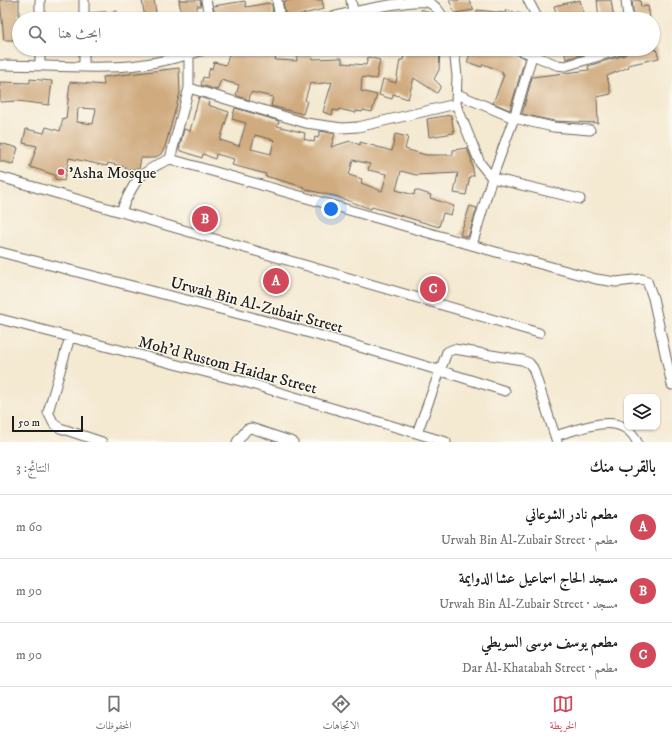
<!DOCTYPE html>
<html lang="ar">
<meta charset="utf-8">
<style>
:root{--surface:#fff;--page:#f2f2f2;--text:#202124;--muted:#757577;--line:#e0e0e0;--accent:#d1495b}
body{margin:0;font-family:"IM FELL DW Pica",Amiri,serif;background:var(--page);color:var(--text);direction:rtl}
.controls{position:absolute;right:12px;bottom:12px;display:grid;overflow:hidden;border-radius:8px;box-shadow:0 1px 3px #0004}
.controls button{width:36px;height:36px;display:grid;place-items:center;padding:0;border:0;border-bottom:1px solid var(--line);background:var(--surface);color:var(--text);font:20px sans-serif}
.scale{position:absolute;left:12px;bottom:10px;width:71px;box-sizing:border-box;padding-left:4px;border:2px solid #1c1c1c;border-top:0;font-size:11px;line-height:14px;white-space:nowrap;color:#1c1c1c;-webkit-text-stroke:3px #fbf7ec;paint-order:stroke}
.you{position:absolute;left:331px;top:209px;width:14px;height:14px;margin:-10px;border:3px solid #fff;border-radius:50%;background:#1a73e8;box-shadow:0 0 0 6px #1a73e833}
.badge{display:grid;place-items:center;width:26px;height:26px;border-radius:50%;background:var(--accent);color:#fff;font-size:13px;font-weight:700}
.pin{position:absolute;translate:-50% -50%;border:2px solid #fff;box-shadow:0 1px 4px #0006}
.list{margin:0;padding:0;list-style:none}
h2{display:flex;justify-content:space-between;align-items:center;height:52px;margin:0;padding:0 16px;font-size:17px}
h2 small{font-size:13px;font-weight:400;color:var(--muted)}
.list li{display:grid;grid-template-columns:26px 1fr auto;gap:12px;align-items:center;box-sizing:border-box;height:64px;padding:0 16px;border-top:1px solid var(--line)}
.list b{display:block;font-size:15px;white-space:nowrap}
.list p{margin:0;font-size:13px;white-space:nowrap;color:var(--muted)}
.list em{font-size:13px;font-style:normal;color:var(--muted)}
.icon{flex:none;width:22px;height:22px;fill:none;stroke:currentColor;stroke-width:2;stroke-linecap:round;stroke-linejoin:round}
.map{position:relative;flex:none;width:672px;height:442px;overflow:hidden;direction:ltr}
.search{position:absolute;background:var(--surface);box-shadow:0 1px 3px #0004;left:12px;right:12px;top:12px;height:44px;display:flex;align-items:center;gap:10px;box-sizing:border-box;padding:0 14px;border-radius:22px;color:var(--muted);font-size:15px}
.sheet{height:244px;background:var(--surface)}
nav{display:flex;justify-content:space-around;align-items:center;box-sizing:border-box;height:56px;border-top:1px solid var(--line);background:var(--surface);font-size:11px;color:var(--muted)}
nav a{display:grid;justify-items:center;gap:2px}
nav .on{color:var(--accent)}
.map>svg:first-child{display:block}
</style>
<div class="map">
<svg width="672" height="442" viewBox="0 0 672 442">
<rect width="100%" height="100%" fill="#fbf7ec"/>
<filter id="ink" filterUnits="userSpaceOnUse"><feTurbulence type="fractalNoise" baseFrequency=".025" numOctaves="2"/><feDisplacementMap in="SourceGraphic" scale="8" xChannelSelector="R" yChannelSelector="G"/><feConvolveMatrix kernelMatrix="1 2 1 2 8 2 1 2 1" color-interpolation-filters="sRGB"/></filter>
<filter id="wash" filterUnits="userSpaceOnUse"><feTurbulence type="fractalNoise" baseFrequency=".012" numOctaves="4" result="noise"/><feDisplacementMap in="SourceGraphic" scale="16" xChannelSelector="R" yChannelSelector="G"/><feGaussianBlur stdDeviation="0.9" result="paint"/><feColorMatrix in="noise" values="0 0 0 0 0 0 0 0 0 0 0 0 0 0 0 0 0 1.4 0 .05"/><feComposite in="paint" operator="in"/></filter>
<g filter="url(#wash)">
<rect width="100%" height="100%" fill="#f4e9d1"/>
<g id="blocks">
<path fill="#d0ab80" fill-rule="evenodd" d="M0 0H19V40H4Z
M142 0H154L157 19H145Z
M179 0H200L201 6H197L198 19H182Z
M290 0H322L324 9 286 18 283 2Z
M449 0H469L474 10 455 13Z
M580 0 585 19H565L564 14 557 16 554 6Z
M597 0H611L614 19H599Z
M632 0H640L641 7 648 6 650 18 634 19Z
M245 1 246 7 269 3 272 5 273 16 255 19H216L213 6Z
M422 9 428 12 432 19H416Z
M477 10 505 13 506 10 529 16V19H476Z
M117 11 118 19H90V13Z
M403 11 404 19H374V14Z
M252 49H257V52L276 56 275 60 297 61 296 49H310L312 59 342 58V63L366 65 368 57 380 60 376 79 362 77 361 91 377 95 372 112 363 110 362 112 356 111V113L339 109 338 111 333 110 332 115 323 112 332 82 316 84 310 83 305 100 307 101 303 114 271 106 273 97 251 92 249 100 238 96 236 95 239 85 221 80 217 90 201 85 203 77 207 78 210 68 212 69 214 62 226 65 229 54Z
M426 49H440L439 70 434 79 441 86 437 93 414 78 408 99 393 94 392 99 379 95 383 79 396 83 400 60H403L405 50 426 52Z
M472 49H512L515 54 525 58 510 110 493 103 504 75H502L503 72 483 64 482 67 467 62Z
M564 49H598V50L566 59Z
M629 49H656L659 58 628 65 629 67 607 76 611 94 597 97 598 123 554 121 522 114 532 77 589 70 588 66 625 55Z
M179 68 180 93 165 147 161 154 154 158H141L139 169H125L126 167 108 163 107 166 69 158 64 181 55 179V175L30 167 37 146 23 143 26 129 44 133 46 127 60 131 63 118 66 119 70 82 104 85 103 77ZM78 108 96 109 93 124 77 122Z
M30 79 52 81 49 105 18 101 0 102V82L30 83Z
M199 97 209 100 208 105 229 112 220 140 239 146 246 123 232 119 235 108 279 121 277 126 305 133 304 139 314 142 315 137 318 138 320 131 335 134 331 147 350 141 360 145V142L392 151 395 134 408 137 405 149 426 155H453V150L467 148 471 158 474 176H470L466 195 454 193 458 173 416 175 401 171 396 190 414 195 415 190 431 195 430 198 454 206 451 215 443 213 439 227 372 207 371 209 338 197 304 189V187L265 176 266 174 232 165 234 159 216 154 215 159 203 154 202 158 179 150 184 129 190 131ZM255 135 274 140 271 154 251 149ZM353 160 370 164 368 170 387 174 382 191 361 183 362 179 349 175Z
M451 115 454 133 429 137 427 119Z
M0 143 18 148 13 164 0 161Z
M470 206 477 208 468 237 460 235Z"/>
</g>
</g>
<g filter="url(#ink)">
<use href="#blocks" fill-opacity="0" stroke="#68645b" stroke-width="1"/>
<g fill="none" stroke-linecap="round" stroke-linejoin="round">
<g stroke="#68645b" stroke-width="11">
<path id="minor" d="M40 0V19
M206 0 210 19
M277 0 280 19
M351 0 353 11
M528 0 538 19
M626 0 628 19
M84 19V0
M323 19C347 13 404 0 427 2 436 5 440 12 444 19
M40 49V65
M454 49 457 76 456 104 480 163 492 178 472 245
M518 49 557 65 565 66 623 49
M534 49 514 118 492 178 580 199
M0 65C36 65 72 68 107 67 140 67 176 59 207 49
M84 66V49
M189 88 306 123 342 128 358 127 456 104
M457 94 514 118 553 127 590 130
M170 159 496 252 596 279 616 282 642 279 647 281 653 298 672 385
M0 177 539 333
M121 211C134 181 139 172 170 159L189 88V55
M0 252C169 296 339 337 505 391
M0 319 248 383 446 442
M70 337 48 412 54 424 60 428 102 442
M417 433 447 352 454 349 522 360 529 363 533 368 557 442
M555 436C581 429 622 409 637 442
M237 442 247 429 251 428 293 442"/>
</g>
<use href="#minor" stroke="#fff" stroke-width="9"/>
</g>
</g>
<circle fill="#d1495b" stroke="#fbf7ec" stroke-width="1.5" cx="61" cy="172" r="4"/>
<g text-anchor="middle" stroke-width="3" stroke-linejoin="round" paint-order="stroke">
<g font-size="16" fill="#1c1c1c" stroke="#fbf7ec" text-anchor="start">
<text x="69" y="178">'Asha Mosque</text>
</g>
<g font-size="16" fill="#1c1c1c" stroke="#fbf7ec">
<text transform="translate(257 304) rotate(15)" y="6">Urwah Bin Al-Zubair Street</text>
<text transform="translate(228 364) rotate(15)" y="6">Moh'd Rustom Haidar Street</text>
</g>
</g>
</svg>
<div class="controls">
<button><svg class="icon" aria-label="layers" viewBox="0 0 24 24"><path d="M12 4l9 5-9 5-9-5zM3 14l9 5 9-5"/></svg></button>
</div>
<div class="scale">50 m</div>
<div class="you"></div>
<div class="pin badge" style="left:276px;top:281px">A</div>
<div class="pin badge" style="left:205px;top:219px">B</div>
<div class="pin badge" style="left:433px;top:289px">C</div>
<div class="search"><svg class="icon" aria-label="search" viewBox="0 0 24 24"><circle cx="10" cy="10" r="6"/><path d="M15 15l6 6"/></svg>ابحث هنا</div>
</div>
<section class="sheet">
<h2>بالقرب منك<small>النتائج: 3</small></h2>
<ul class="list">
<li><span class="badge">A</span><div><b>مطعم نادر الشوعاني</b><p>مطعم · Urwah Bin Al-Zubair Street</p></div><em>60 m</em></li>
<li><span class="badge">B</span><div><b>مسجد الحاج اسماعيل عشا الدوايمة</b><p>مسجد · Urwah Bin Al-Zubair Street</p></div><em>90 m</em></li>
<li><span class="badge">C</span><div><b>مطعم يوسف موسى السويطي</b><p>مطعم · Dar Al-Khatabah Street</p></div><em>90 m</em></li>
</ul>
</section>
<nav>
<a class="on"><svg class="icon" aria-label="map" viewBox="0 0 24 24"><path d="M3 6l6-2 6 2 6-2v14l-6 2-6-2-6 2zM9 4v14M15 6v14"/></svg>الخريطة</a>
<a><svg class="icon" aria-label="directions" viewBox="0 0 24 24"><path d="M12 3l9 9-9 9-9-9zM9 14v-3h6M13 9l2 2-2 2"/></svg>الاتجاهات</a>
<a><svg class="icon" aria-label="saved" viewBox="0 0 24 24"><path d="M7 4h10v16l-5-4-5 4z"/></svg>المحفوظات</a>
</nav>
